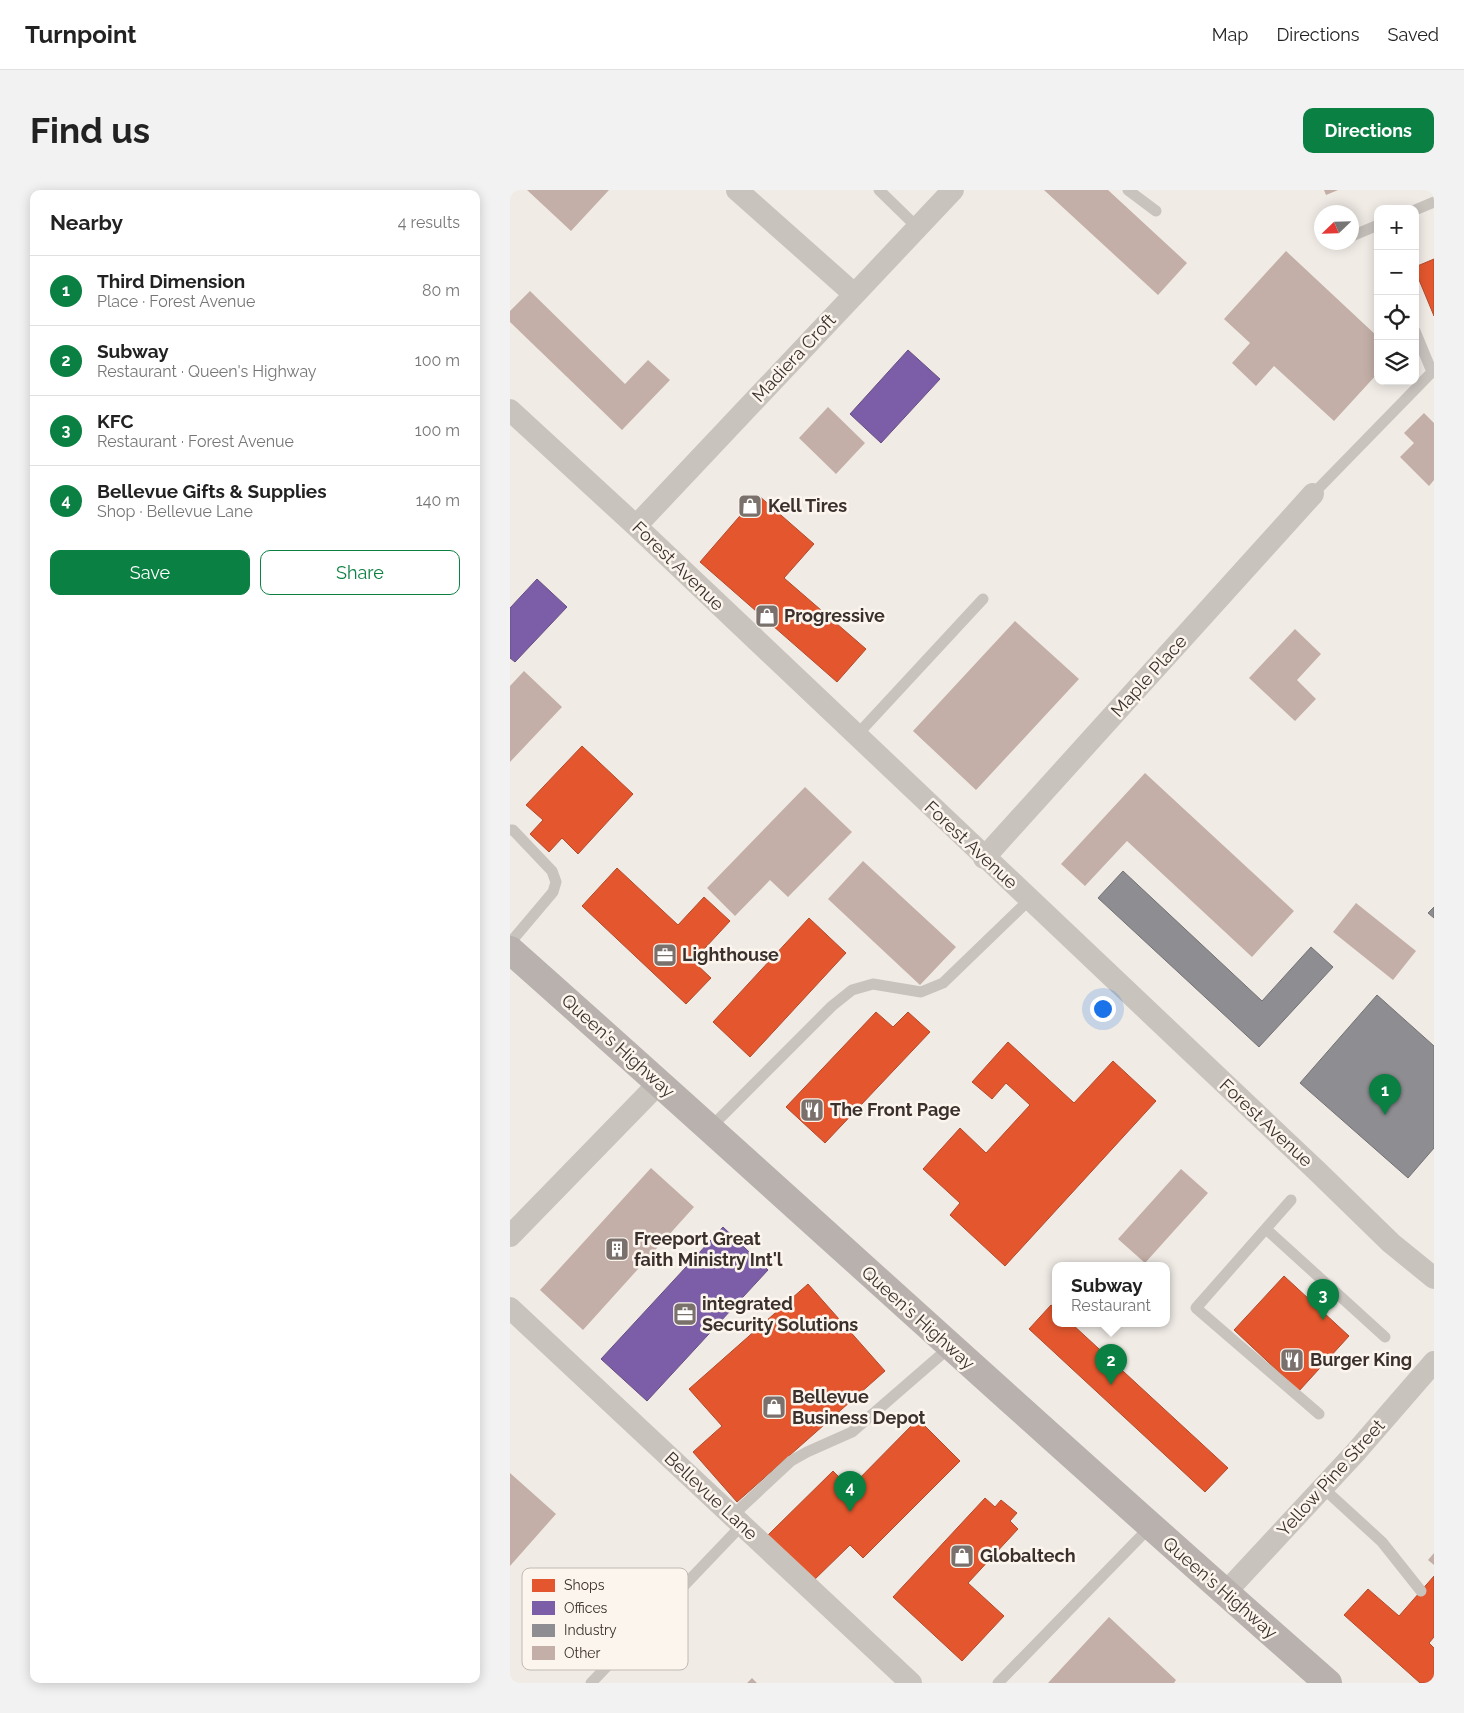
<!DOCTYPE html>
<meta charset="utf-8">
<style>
:root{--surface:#fff;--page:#f2f2f2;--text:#222;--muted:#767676;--line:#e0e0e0;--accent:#0b8043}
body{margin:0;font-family:Raleway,sans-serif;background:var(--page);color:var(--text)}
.controls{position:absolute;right:15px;top:15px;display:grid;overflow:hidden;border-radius:10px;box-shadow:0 2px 12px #0003}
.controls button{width:45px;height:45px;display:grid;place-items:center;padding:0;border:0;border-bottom:1px solid var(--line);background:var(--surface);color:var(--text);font:25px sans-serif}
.compass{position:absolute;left:804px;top:15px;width:45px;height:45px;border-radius:50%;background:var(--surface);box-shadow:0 2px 12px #0003;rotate:247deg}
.you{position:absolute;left:592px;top:818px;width:18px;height:18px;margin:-12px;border:4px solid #fff;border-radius:50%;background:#1a73e8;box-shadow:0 0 0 8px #1a73e833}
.badge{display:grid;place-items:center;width:32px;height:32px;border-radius:50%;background:var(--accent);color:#fff;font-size:16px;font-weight:700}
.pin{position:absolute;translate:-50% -41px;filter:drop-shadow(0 1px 2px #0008)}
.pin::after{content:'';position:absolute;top:26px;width:18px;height:15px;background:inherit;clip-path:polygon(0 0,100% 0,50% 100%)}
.popup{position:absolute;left:542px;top:1072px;width:118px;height:65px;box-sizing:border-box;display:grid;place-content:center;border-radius:10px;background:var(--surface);filter:drop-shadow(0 1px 4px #0005);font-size:16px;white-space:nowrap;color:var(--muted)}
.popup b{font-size:19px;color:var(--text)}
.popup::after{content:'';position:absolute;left:50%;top:100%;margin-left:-10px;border:10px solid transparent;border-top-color:var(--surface)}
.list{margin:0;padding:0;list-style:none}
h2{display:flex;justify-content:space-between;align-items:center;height:65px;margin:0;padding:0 20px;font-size:21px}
h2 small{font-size:16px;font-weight:400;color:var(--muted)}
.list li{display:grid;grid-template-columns:32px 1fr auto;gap:15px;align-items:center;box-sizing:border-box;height:70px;padding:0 20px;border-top:1px solid var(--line)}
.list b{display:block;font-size:19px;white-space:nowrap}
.list p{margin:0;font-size:16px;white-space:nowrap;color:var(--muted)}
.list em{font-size:16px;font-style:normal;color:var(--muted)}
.actions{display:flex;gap:10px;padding:15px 20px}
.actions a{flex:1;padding:11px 0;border:1px solid var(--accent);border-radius:10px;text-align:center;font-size:18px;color:var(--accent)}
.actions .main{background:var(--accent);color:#fff}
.icon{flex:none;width:28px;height:28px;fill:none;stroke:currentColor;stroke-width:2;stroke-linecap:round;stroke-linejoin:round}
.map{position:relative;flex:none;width:924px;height:1493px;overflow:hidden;border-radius:10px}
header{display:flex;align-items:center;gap:30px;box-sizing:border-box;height:70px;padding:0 25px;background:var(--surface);border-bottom:1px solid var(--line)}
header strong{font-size:24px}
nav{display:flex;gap:28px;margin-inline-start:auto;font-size:18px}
.intro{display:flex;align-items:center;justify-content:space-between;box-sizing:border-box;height:120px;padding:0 30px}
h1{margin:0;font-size:35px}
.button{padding:12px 22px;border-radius:10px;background:var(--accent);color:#fff;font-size:18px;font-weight:700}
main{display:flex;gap:30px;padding:0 30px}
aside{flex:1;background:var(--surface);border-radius:10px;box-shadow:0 2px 12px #0003}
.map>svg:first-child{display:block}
</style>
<header>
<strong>Turnpoint</strong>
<nav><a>Map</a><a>Directions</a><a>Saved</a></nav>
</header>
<div class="intro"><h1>Find us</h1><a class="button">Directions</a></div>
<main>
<aside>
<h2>Nearby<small>4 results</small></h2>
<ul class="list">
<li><span class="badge">1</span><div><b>Third Dimension</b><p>Place · Forest Avenue</p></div><em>80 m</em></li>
<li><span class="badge">2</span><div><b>Subway</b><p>Restaurant · Queen's Highway</p></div><em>100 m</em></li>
<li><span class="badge">3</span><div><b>KFC</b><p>Restaurant · Forest Avenue</p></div><em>100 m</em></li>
<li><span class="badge">4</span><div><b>Bellevue Gifts &amp; Supplies</b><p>Shop · Bellevue Lane</p></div><em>140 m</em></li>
</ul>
<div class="actions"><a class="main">Save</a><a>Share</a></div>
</aside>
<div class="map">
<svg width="924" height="1493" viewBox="0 0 924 1493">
<rect width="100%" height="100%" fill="#f0ebe5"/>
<path fill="#e4572e" stroke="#b14b2d" d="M924 69V126L905 80V77Z
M248 305 304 354 274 388 356 459 327 492 190 372Z
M72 556 123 604 68 664 52 648 39 662 20 644 33 630 16 615Z
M107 678 168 735 194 707 220 731 183 771 201 788 176 814 72 716Z
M299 728 336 763 240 867 203 832Z
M366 822 383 837 398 822 420 842 315 953 276 917Z
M498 852 564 913 603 871 646 911 495 1076 440 1025 450 1013 413 979 450 938 476 963 520 915 496 893 482 909 462 892Z
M774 1086 839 1146 789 1201 724 1140Z
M298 1094 375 1181 227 1312 183 1262 212 1236 179 1199Z
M541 1115 546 1119V1134H562L718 1278 695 1302 519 1139Z
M408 1229 450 1271 353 1368 340 1355 302 1392 257 1346 323 1281 340 1298Z
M475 1308 485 1317 491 1310 507 1323 500 1331 508 1339 458 1393 494 1426 452 1471 383 1407Z
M924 1386V1447L919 1453 924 1458V1493H910L834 1425 858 1399 889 1426Z"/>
<path fill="#7b5ea7" stroke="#685082" d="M398 160 430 189 371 253 340 224Z
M27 389 57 417 5 472 0 468V418Z
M213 1037 258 1080 137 1211 91 1169Z"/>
<path fill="#8d8d92" stroke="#747173" d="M613 681 752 811 801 757 823 777 749 857 588 708Z
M924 717V728L918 723Z
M867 805 924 856V958L898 988 790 893Z"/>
<path fill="#c3afa7" d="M17 0H99L61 41Z
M534 0H598L677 73 648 105Z
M814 0H828L816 5Z
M776 61 868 147V183L824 231 764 176 746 196 722 173 740 153 714 129Z
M20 101 115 194 138 170 160 190 112 240 0 132V121Z
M318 217 355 253 326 284 289 248Z
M914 223 924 233V290L919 296 890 267 904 253 894 243Z
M505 431 569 489 466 600 403 541Z
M785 439 811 464 787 490 806 509 785 531 739 488Z
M14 481 52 517 0 572V496Z
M635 583 784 721 742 767 617 651 575 696 551 674Z
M295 597 342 642 278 707 260 690 225 726 197 698Z
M353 671 446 757 410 795 318 709Z
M846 713 906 761 883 790 823 742Z
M141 978 184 1017 73 1140 30 1100Z
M671 979 698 1003 635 1073 608 1049Z
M0 1283 46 1324 0 1376Z
M924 1363V1375L918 1370Z
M599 1427 666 1490 664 1493H538Z
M242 1488 247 1493H237Z"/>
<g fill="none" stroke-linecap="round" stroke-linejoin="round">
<path stroke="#c9c3be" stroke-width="11" d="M369 0 407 37
M618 0 646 21
M905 20 924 12
M842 46 868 35
M803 304 922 182 905 141
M346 546 473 409
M0 640H3L42 681 46 692 43 702 0 753
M200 938 322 816 342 800 363 794 411 802 433 793 519 710
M781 1010 686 1118 809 1224
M756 1039 875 1147
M813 1298 872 1352 911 1401
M222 1326 281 1271 297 1262 342 1242 440 1157
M81 1493 232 1335
M488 1493 640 1337"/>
<path stroke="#c9c3be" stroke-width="22" d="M227 0 344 104
M0 220 126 336 808 982 881 1053 924 1088
M126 336 443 0
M474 668 803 304
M0 1046 149 893
M0 1118 401 1493
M715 1403 845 1263 924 1172"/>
<path stroke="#b8b1ad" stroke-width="28" d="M0 760C274 1003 543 1252 818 1493"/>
</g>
<defs>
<g id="shop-square" transform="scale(1.25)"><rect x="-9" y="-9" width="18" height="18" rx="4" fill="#7a716c" stroke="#fbf5ee"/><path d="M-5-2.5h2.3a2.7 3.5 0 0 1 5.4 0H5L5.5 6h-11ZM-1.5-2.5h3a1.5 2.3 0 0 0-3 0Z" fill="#fff"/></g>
<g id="office-square" transform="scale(1.25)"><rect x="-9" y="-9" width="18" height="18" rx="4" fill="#7a716c" stroke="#fbf5ee"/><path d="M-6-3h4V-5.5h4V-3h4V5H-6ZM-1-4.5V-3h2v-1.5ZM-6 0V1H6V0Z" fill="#fff"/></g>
<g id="restaurant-square" transform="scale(1.25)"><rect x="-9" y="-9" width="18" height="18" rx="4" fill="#7a716c" stroke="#fbf5ee"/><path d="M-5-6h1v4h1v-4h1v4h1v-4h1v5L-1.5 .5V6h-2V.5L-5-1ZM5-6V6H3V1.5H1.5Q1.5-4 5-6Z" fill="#fff"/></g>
<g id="building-square" transform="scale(1.25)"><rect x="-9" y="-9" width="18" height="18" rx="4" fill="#7a716c" stroke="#fbf5ee"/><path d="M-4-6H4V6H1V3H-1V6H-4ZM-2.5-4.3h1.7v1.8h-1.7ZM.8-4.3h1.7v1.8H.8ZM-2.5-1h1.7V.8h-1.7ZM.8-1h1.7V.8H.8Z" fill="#fff"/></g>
</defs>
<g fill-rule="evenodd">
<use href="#shop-square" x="240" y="316"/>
<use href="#shop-square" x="257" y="426"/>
<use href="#office-square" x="155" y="765"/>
<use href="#restaurant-square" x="302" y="920"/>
<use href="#building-square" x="107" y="1059"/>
<use href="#office-square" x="175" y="1124"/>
<use href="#restaurant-square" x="782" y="1170"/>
<use href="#shop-square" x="264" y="1217"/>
<use href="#shop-square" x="452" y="1366"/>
</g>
<g text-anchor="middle" stroke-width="5" stroke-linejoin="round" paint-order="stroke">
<g font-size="18" fill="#3b302b" stroke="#fbf5ee">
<text transform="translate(284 168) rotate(-47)" y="6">Madiera Croft</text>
<text transform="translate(168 376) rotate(44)" y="6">Forest Avenue</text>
<text transform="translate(639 486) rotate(-48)" y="6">Maple Place</text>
<text transform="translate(461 655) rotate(43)" y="6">Forest Avenue</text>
<text transform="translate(108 856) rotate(42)" y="6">Queen's Highway</text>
<text transform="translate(756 933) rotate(43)" y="6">Forest Avenue</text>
<text transform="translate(408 1128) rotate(42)" y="6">Queen's Highway</text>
<text transform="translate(821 1288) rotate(-48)" y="6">Yellow Pine Street</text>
<text transform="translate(201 1306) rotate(43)" y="6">Bellevue Lane</text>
<text transform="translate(710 1398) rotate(41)" y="6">Queen's Highway</text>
</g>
<g font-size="18" font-weight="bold" fill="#3b302b" stroke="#fbf5ee" text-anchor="start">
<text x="258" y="322">Kell Tires</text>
<text x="274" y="432">Progressive</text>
<text x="172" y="771">Lighthouse</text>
<text x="320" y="926">The Front Page</text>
<text x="124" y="1055">Freeport Great<tspan x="124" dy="21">faith Ministry Int'l</tspan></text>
<text x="192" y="1120">integrated<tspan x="192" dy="21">Security Solutions</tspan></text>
<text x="800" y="1176">Burger King</text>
<text x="282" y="1213">Bellevue<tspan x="282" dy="21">Business Depot</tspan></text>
<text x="470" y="1372">Globaltech</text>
</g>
</g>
<rect x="12" y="1378" width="166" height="102" rx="8" fill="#fbf5ee" stroke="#c1bab4" stroke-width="1"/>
<rect x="22" y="1389" width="23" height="13" fill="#e4572e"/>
<rect x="22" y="1411" width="23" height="14" fill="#7b5ea7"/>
<rect x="22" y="1434" width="23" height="13" fill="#8d8d92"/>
<rect x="22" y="1456" width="23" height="14" fill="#c3afa7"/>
<g font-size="14" fill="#3b302b">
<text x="54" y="1400">Shops</text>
<text x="54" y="1423">Offices</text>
<text x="54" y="1445">Industry</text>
<text x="54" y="1468">Other</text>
</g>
</svg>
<div class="controls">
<button>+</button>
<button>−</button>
<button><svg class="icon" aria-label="locate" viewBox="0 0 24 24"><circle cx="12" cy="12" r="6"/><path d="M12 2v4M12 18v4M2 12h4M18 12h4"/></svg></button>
<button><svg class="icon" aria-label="layers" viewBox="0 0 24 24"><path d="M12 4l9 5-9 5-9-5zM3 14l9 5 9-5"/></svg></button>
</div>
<svg class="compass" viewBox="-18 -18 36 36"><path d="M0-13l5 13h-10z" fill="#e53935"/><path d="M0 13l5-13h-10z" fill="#767676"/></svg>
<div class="you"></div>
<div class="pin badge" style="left:875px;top:925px">1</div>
<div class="pin badge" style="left:601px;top:1195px">2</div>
<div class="popup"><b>Subway</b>Restaurant</div>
<div class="pin badge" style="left:813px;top:1130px">3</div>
<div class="pin badge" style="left:340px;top:1322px">4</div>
</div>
</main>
